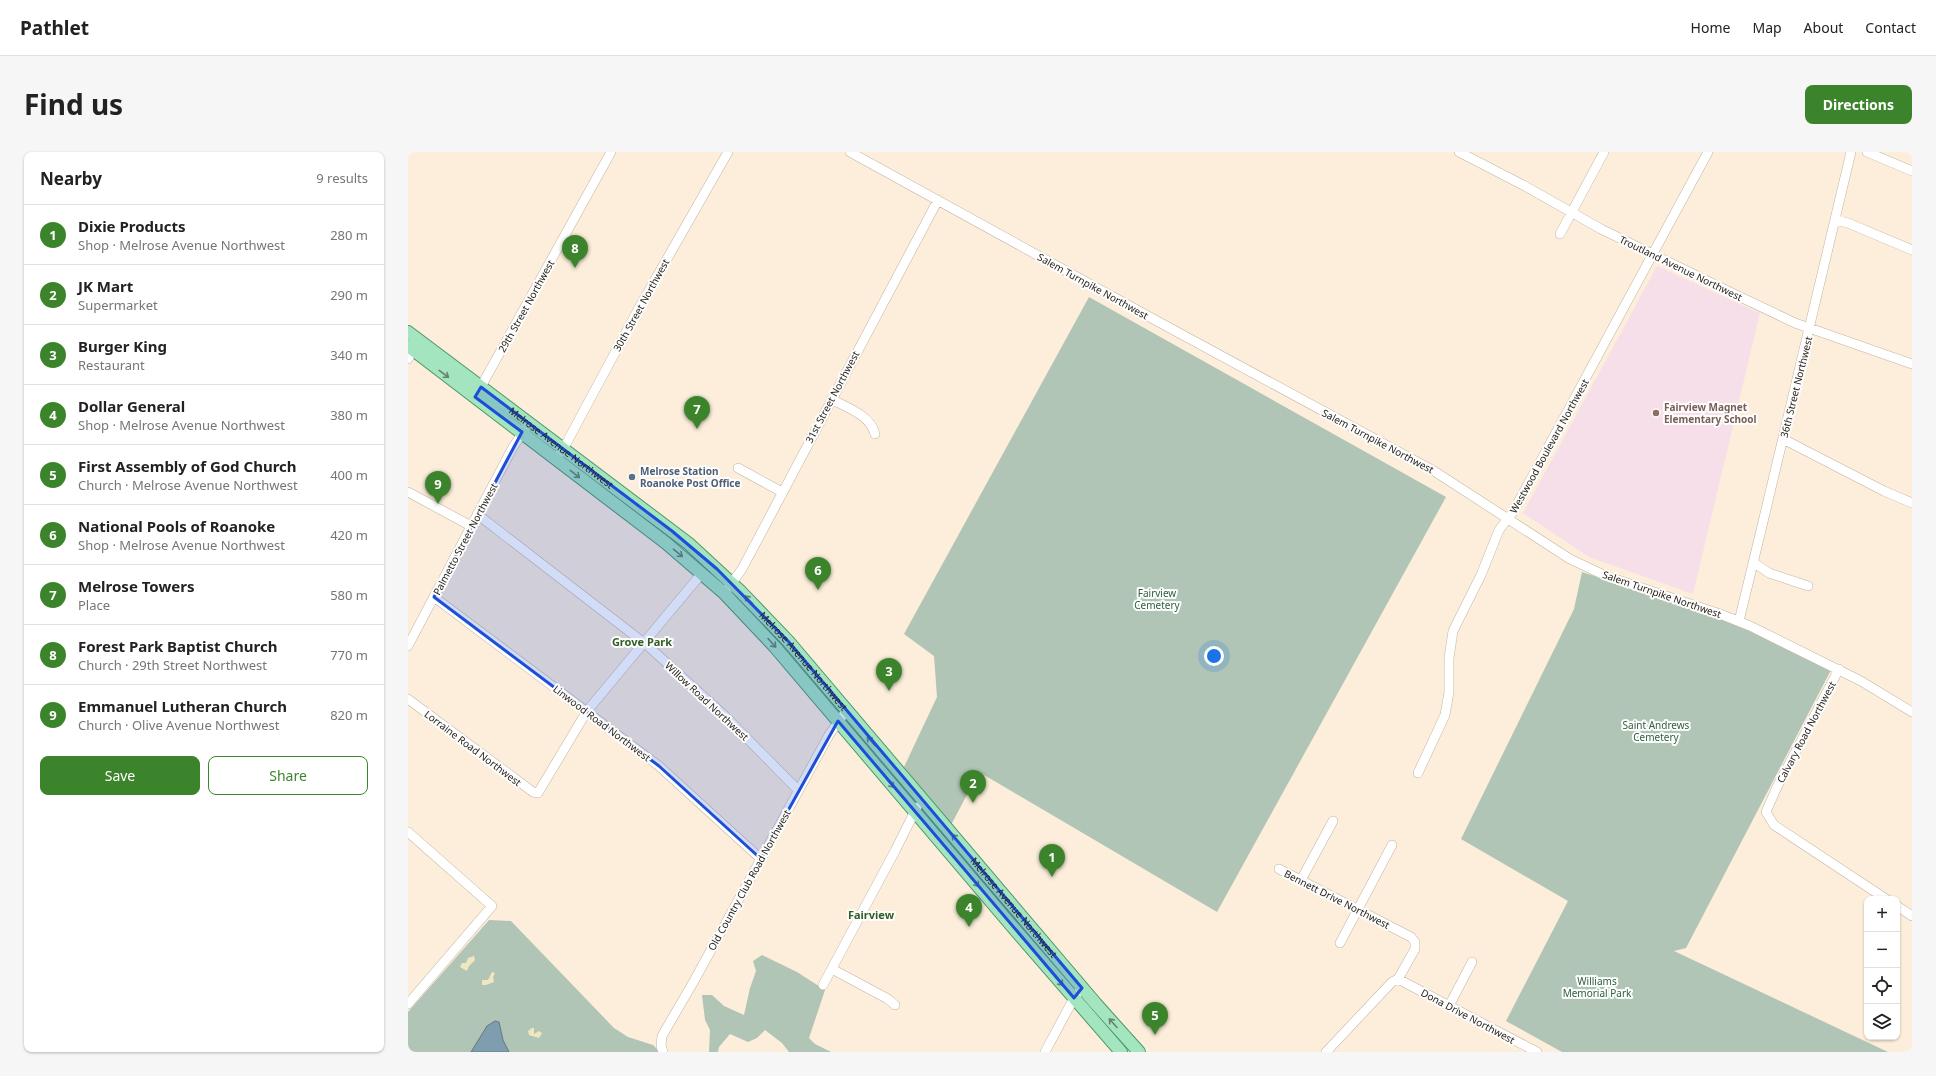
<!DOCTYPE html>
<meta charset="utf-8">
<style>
:root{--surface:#fff;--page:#f6f6f6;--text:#222;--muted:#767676;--line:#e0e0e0;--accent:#3c842b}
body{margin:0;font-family:"Noto Sans",sans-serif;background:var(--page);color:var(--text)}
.controls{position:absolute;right:12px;bottom:12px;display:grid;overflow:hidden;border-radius:8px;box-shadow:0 1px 3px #0004}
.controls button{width:36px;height:36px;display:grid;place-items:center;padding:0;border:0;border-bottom:1px solid var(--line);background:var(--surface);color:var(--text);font:20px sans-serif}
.you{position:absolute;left:806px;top:504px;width:14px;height:14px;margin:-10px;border:3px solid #fff;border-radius:50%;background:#1a73e8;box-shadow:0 0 0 6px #1a73e833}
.badge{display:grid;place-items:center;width:26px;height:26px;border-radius:50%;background:var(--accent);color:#fff;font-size:13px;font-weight:700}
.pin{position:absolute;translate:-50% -33px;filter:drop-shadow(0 1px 2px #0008)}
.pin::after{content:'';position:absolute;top:21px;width:14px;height:12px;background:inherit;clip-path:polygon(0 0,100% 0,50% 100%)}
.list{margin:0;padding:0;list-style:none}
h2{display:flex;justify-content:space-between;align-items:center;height:52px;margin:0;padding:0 16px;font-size:17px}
h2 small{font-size:13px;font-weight:400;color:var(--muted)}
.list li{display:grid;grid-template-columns:26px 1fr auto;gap:12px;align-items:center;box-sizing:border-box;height:60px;padding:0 16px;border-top:1px solid var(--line)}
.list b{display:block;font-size:15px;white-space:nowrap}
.list p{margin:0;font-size:13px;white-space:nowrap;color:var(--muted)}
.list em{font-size:13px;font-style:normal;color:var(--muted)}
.actions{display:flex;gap:8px;padding:12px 16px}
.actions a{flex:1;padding:9px 0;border:1px solid var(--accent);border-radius:8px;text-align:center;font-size:14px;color:var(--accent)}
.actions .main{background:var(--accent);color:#fff}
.icon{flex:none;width:22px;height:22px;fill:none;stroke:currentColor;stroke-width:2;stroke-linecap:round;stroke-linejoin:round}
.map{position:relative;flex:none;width:1504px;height:900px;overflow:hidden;border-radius:8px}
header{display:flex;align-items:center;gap:24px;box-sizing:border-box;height:56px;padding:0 20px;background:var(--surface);border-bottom:1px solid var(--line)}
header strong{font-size:19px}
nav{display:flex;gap:22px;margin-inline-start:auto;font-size:14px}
.intro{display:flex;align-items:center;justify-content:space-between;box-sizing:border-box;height:96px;padding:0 24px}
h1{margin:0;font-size:28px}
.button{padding:10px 18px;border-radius:8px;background:var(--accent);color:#fff;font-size:14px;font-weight:700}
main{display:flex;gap:24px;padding:0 24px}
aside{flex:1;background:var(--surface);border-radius:8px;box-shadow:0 1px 3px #0004}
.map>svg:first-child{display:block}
</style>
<header>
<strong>Pathlet</strong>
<nav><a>Home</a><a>Map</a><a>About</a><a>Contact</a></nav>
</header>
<div class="intro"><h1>Find us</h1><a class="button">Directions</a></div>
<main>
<aside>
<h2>Nearby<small>9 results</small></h2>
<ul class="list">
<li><span class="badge">1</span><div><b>Dixie Products</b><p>Shop · Melrose Avenue Northwest</p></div><em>280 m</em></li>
<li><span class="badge">2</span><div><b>JK Mart</b><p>Supermarket</p></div><em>290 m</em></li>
<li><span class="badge">3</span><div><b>Burger King</b><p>Restaurant</p></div><em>340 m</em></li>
<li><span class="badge">4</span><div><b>Dollar General</b><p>Shop · Melrose Avenue Northwest</p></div><em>380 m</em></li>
<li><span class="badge">5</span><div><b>First Assembly of God Church</b><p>Church · Melrose Avenue Northwest</p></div><em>400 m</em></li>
<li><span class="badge">6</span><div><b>National Pools of Roanoke</b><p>Shop · Melrose Avenue Northwest</p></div><em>420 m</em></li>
<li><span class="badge">7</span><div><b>Melrose Towers</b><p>Place</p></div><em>580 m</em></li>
<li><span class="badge">8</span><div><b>Forest Park Baptist Church</b><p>Church · 29th Street Northwest</p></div><em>770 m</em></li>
<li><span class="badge">9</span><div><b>Emmanuel Lutheran Church</b><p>Church · Olive Avenue Northwest</p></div><em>820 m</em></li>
</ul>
<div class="actions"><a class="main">Save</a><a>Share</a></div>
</aside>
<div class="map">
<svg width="1504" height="900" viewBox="0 0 1504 900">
<rect width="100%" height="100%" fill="#fceeda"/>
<path fill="#f7dfe9" d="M1249 114 1352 161 1285 442 1181 405 1115 361Z"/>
<path fill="#b0c5b5" d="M681 145 1038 345 809 760 571 620 543 673 496 615 529 545 526 504 496 482Z
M1174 420 1305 463 1343 479 1423 518 1278 796 1266 799 1480 900H1154L1098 869 1160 749 1053 687 1166 457Z
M81 768 103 769 206 876 220 885 245 893 252 900H0V860Z
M354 803 389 820 417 838 401 886 407 892 423 900H381L374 891 357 878 349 886 340 890 322 882 311 895 310 900H301L302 878 297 868 294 843H304L316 854 336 863 342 836 348 819 345 809Z"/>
<path fill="#f0e7c1" d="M66 804 67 808 61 814 59 819 52 815 54 811H58L60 806Z
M84 820 87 821 85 825 86 830 78 833H74V828H80Z
M124 876H126V882L131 879 134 881 131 886 121 883 120 879Z"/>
<path fill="#7e9daf" stroke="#647883" d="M87 869 91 870 95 888 101 900H63L79 874Z"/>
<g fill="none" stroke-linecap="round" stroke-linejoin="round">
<g stroke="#c2b4a1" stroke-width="10">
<path id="minor" d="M442 0 749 169 1026 319 1162 407 1198 424 1312 462 1342 474 1453 529 1504 560
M1051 0 1115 33 1193 77 1322 140 1387 171 1504 212
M1459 0 1504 19
M1427 68 1440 71 1504 98
M1152 82 1196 0
M0 207 8 193
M70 240 203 0
M423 247C440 256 462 263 467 282
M1375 287 1476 339 1504 351
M152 301 159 290 231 156 320 0
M330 316 374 340
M0 340 63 374
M69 362 240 494 317 564 390 638
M1345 410 1361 421 1400 434
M320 436 334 417 530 48
M26 445 251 614 353 707
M1331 469C1369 313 1406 157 1443 0
M0 494 105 295 118 276
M1431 517 1369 635 1358 660 1366 673 1478 747
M0 547 125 640 130 641 179 559 294 421
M1010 621 1037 563 1041 540V506L1045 479 1073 423 1091 378 1105 360 1300 0
M0 680 84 754 0 852
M871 717 1003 785 1007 790V797L990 827 984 830 918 900
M893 728 925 669
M1489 754 1504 764
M932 791 984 693
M424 817 480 847 487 853
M990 827 1129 900
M415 833 487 699 509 655
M1041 854 1064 810
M255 900 253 894 254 884 286 829 421 583 438 559
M637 900 666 846 674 836"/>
</g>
<g stroke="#50966a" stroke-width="14">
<g id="major">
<path id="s1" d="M0 180 280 391 333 440 380 489 688 852 731 900"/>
<path d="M0 194 258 391 316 441 367 495 609 780 713 900"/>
</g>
</g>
<use href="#minor" stroke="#fff" stroke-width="9"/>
<use href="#major" stroke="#a3e5bf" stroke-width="12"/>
</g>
<defs><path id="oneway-shaft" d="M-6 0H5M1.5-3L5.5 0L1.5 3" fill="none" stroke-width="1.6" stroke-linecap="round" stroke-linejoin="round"/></defs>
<g stroke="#66846d">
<use href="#oneway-shaft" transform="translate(36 222) rotate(37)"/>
<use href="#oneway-shaft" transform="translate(167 322) rotate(38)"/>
<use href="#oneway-shaft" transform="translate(270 401) rotate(39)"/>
<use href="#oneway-shaft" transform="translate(341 448) rotate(-134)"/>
<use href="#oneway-shaft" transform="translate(364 491) rotate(48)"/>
<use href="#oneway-shaft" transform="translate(463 589) rotate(-130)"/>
<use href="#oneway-shaft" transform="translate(482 631) rotate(50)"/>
<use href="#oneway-shaft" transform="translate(548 687) rotate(-131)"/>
<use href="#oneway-shaft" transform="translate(567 730) rotate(50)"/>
<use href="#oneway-shaft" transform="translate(651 829) rotate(49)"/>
<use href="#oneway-shaft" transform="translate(705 871) rotate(-132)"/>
</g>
<path fill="#1d4ed8" fill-opacity="0.2" stroke="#1d4ed8" stroke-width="3" stroke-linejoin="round" d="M73 235 264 379 309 417 380 489 674 836 666 846 430 569 353 707 251 614 26 445 114 280 67 245Z"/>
<circle fill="#8d6e63" stroke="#fdfdfd" stroke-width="1.5" cx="1248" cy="261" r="4"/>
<circle fill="#5c6f8a" stroke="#fdfdfd" stroke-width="1.5" cx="224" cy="325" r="4"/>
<g text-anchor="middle" stroke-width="4" stroke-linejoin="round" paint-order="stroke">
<g font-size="10" fill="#28231b" stroke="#fdfdfd">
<text transform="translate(1273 116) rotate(26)" y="4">Troutland Avenue Northwest</text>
<text transform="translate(685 134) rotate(29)" y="4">Salem Turnpike Northwest</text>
<text transform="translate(233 153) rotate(-61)" y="4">30th Street Northwest</text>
<text transform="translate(118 154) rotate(-61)" y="4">29th Street Northwest</text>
<text transform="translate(1388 235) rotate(-76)" y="4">36th Street Northwest</text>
<text transform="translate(424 245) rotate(-62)" y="4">31st Street Northwest</text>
<text transform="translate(970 289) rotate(28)" y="4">Salem Turnpike Northwest</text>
<text transform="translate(1141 294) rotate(-61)" y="4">Westwood Boulevard Northwest</text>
<text dy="4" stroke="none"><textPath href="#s1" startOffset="192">Melrose Avenue Northwest</textPath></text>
<text transform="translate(57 387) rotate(-62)" y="4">Palmetto Street Northwest</text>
<text transform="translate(1254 442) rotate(19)" y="4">Salem Turnpike Northwest</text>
<text dy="4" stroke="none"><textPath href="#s1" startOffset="516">Melrose Avenue Northwest</textPath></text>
<text transform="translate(299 549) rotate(43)" y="4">Willow Road Northwest</text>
<text transform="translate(194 571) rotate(37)" y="4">Linwood Road Northwest</text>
<text transform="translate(1398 580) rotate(-62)" y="4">Calvary Road Northwest</text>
<text transform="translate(65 596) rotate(37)" y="4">Lorraine Road Northwest</text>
<text transform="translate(341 728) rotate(-61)" y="4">Old Country Club Road Northwest</text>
<text transform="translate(929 747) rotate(27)" y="4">Bennett Drive Northwest</text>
<text dy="4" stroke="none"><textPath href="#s1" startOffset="840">Melrose Avenue Northwest</textPath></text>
<text transform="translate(1060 864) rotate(28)" y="4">Dona Drive Northwest</text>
</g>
<g font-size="10" font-weight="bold" fill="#785e54" stroke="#fdfdfd" text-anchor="start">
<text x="1256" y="259">Fairview Magnet<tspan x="1256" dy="12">Elementary School</tspan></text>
</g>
<g font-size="10" font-weight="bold" fill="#4e5e75" stroke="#fdfdfd" text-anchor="start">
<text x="232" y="323">Melrose Station<tspan x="232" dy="12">Roanoke Post Office</tspan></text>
</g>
<g font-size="10" fill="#2c5d3e" stroke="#fdfdfd">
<text x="749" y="445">Fairview<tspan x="749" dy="12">Cemetery</tspan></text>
<text x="1248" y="577">Saint Andrews<tspan x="1248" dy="12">Cemetery</tspan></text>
<text x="1189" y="833">Williams<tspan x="1189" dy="12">Memorial Park</tspan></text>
</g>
<g font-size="11" font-weight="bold" fill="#305e25" stroke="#fdfdfd">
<text x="234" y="494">Grove Park</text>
<text x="463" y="767">Fairview</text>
</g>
</g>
</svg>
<div class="controls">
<button>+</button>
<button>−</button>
<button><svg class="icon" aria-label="locate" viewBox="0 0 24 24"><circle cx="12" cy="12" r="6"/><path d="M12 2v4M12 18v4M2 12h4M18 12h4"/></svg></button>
<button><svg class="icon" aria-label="layers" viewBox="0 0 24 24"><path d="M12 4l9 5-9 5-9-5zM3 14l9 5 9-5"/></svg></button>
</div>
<div class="you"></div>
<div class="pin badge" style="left:644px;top:725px">1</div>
<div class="pin badge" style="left:565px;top:651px">2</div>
<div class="pin badge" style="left:481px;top:539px">3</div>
<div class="pin badge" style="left:561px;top:775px">4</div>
<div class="pin badge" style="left:747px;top:883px">5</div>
<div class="pin badge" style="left:410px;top:438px">6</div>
<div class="pin badge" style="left:289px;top:277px">7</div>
<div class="pin badge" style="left:167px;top:116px">8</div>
<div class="pin badge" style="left:30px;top:352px">9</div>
</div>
</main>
